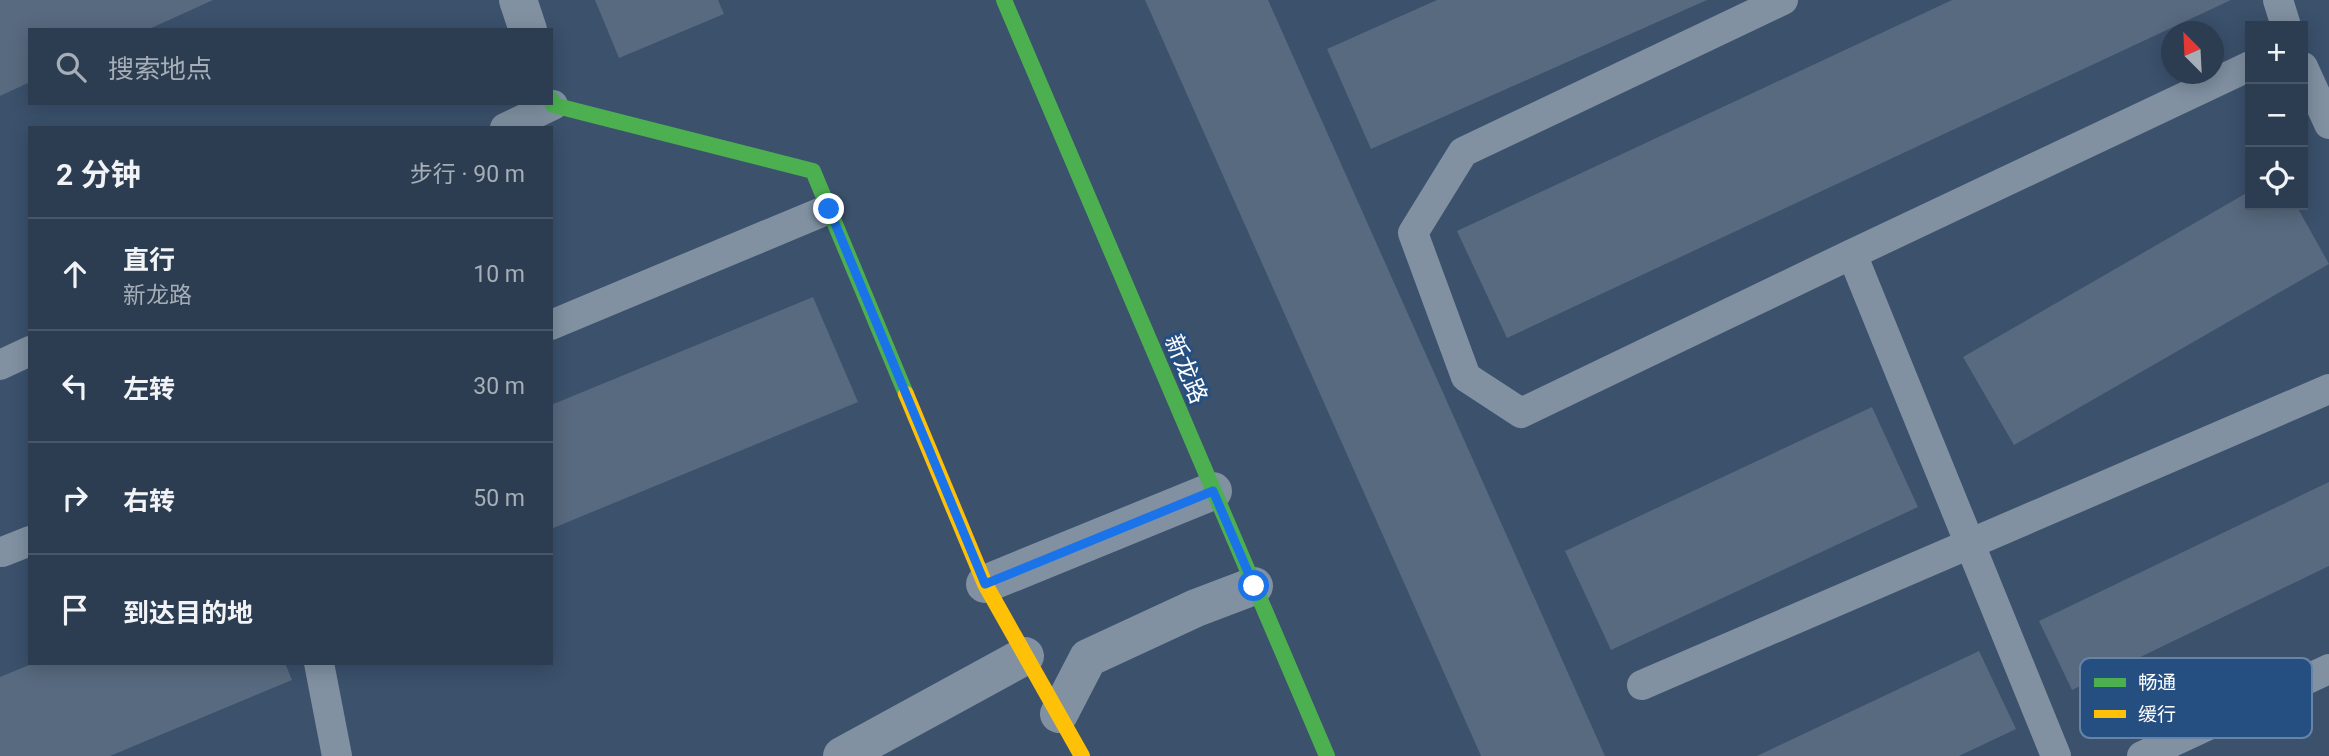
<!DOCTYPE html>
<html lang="zh">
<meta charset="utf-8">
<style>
:root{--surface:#2c3d51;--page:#344458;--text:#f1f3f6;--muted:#a6aeb7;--line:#485668}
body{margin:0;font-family:Roboto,"Noto Sans SC",sans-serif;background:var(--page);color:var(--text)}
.controls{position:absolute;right:21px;top:21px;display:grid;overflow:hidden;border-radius:0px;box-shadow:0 4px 18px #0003}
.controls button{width:63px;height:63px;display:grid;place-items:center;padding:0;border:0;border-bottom:2px solid var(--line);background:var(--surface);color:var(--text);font:35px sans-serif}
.compass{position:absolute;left:2161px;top:21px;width:63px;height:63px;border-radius:50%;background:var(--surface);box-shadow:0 4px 18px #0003;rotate:336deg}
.stop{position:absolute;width:21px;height:21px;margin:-16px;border:5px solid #1a73e8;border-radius:50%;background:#fff}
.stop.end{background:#1a73e8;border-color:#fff;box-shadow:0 2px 7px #0008}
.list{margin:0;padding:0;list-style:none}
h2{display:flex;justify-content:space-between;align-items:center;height:91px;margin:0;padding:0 28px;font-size:30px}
h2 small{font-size:23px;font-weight:400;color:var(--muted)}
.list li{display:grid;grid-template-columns:46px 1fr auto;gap:21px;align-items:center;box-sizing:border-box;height:112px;padding:0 28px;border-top:2px solid var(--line)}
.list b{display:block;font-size:26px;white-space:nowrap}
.list p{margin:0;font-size:23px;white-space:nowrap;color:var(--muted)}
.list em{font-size:23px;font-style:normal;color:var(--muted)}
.icon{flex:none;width:38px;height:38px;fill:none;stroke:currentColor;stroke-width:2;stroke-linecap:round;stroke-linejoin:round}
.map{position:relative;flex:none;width:2329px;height:756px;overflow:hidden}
.search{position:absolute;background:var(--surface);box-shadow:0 4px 18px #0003;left:28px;top:28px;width:525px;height:77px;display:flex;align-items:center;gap:18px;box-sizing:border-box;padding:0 24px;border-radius:0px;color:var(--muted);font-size:26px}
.panel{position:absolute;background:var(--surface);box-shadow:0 4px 18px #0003;left:28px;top:126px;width:525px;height:539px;border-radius:0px}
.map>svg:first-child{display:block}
</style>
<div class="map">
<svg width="2329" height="756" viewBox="0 0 2329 756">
<rect width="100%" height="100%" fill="#3b516c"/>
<path fill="#586a7f" d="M0 0H213L147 30H30V82L0 96Z
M595 0H718L724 14 619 58Z
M1145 0H1268L1605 756H1481Z
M1437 0H1707L1371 149 1327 49Z
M1952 0H2231L1507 338 1457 231Z
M2250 191V205H2296L2329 264 2014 445 1963 357Z
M813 297 858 402 551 529V405Z
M1872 407 1918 507 1611 650 1565 551Z
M2329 482V566L2072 690 2039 621Z
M1979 651 2016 729 1959 756H1757Z
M34 663H285L292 680 110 756H0V677Z"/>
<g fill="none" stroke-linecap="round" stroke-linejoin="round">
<path stroke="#8191a2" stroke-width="30" d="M1783 0 1463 152 1413 233 1466 377 1521 413 1852 254 2250 66
M2278 0 2286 26
M2303 67 2329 124
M505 128 553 105
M1852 254 2056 756
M551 325 829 209
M0 365 30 351
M2 552 30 541
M319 663 337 756
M1642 685 2329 389
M2142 756 2329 669"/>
<path stroke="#8191a2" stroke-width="38" d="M518 0 528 30
M985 584 1213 491
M1059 714 1088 658 1196 608 1254 586
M842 756 1025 656"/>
<path stroke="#4caf50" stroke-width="16" d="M1004 0 1327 756
M551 99 553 105 813 171 906 394"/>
<path stroke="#ffc107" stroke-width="16" d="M906 394 985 584 1082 756"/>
</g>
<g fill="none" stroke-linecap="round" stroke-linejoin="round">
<path stroke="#1a73e8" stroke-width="9" d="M829 209 985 584 1213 491 1254 586"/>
</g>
<g text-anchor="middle" stroke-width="6" stroke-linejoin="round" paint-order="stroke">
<g font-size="24" fill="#fff" stroke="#264f81">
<text transform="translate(1186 369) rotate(67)" y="8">新龙路</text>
</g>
</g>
<rect x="2080" y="658" width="232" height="80" rx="10" fill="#264f81" stroke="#6784a7" stroke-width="2"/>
<rect x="2094" y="678" width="32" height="9" fill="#4caf50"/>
<rect x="2094" y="710" width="32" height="8" fill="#ffc107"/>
<g font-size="19" fill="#fff">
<text x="2138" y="689">畅通</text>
<text x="2138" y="721">缓行</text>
</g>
</svg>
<div class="controls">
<button>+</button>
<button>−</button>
<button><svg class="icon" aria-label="locate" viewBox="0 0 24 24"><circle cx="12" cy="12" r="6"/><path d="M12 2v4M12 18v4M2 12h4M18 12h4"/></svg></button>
</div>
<svg class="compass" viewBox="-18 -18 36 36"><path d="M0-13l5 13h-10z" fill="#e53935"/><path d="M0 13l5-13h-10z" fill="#a6aeb7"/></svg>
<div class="stop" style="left:1254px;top:586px"></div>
<div class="stop end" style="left:829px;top:209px"></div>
<div class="search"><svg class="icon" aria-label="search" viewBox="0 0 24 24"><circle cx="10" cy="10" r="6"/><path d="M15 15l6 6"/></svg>搜索地点</div>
<section class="panel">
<h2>2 分钟<small>步行 · 90 m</small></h2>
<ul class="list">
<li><svg class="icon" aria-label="ahead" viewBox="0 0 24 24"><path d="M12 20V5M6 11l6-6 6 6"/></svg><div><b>直行</b><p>新龙路</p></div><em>10 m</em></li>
<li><svg class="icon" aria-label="left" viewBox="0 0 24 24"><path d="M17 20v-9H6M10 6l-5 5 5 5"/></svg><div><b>左转</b></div><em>30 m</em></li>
<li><svg class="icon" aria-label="right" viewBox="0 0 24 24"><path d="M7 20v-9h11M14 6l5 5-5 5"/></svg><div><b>右转</b></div><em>50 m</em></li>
<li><svg class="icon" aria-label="arrive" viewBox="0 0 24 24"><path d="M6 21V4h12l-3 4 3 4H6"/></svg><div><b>到达目的地</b></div></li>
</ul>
</section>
</div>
